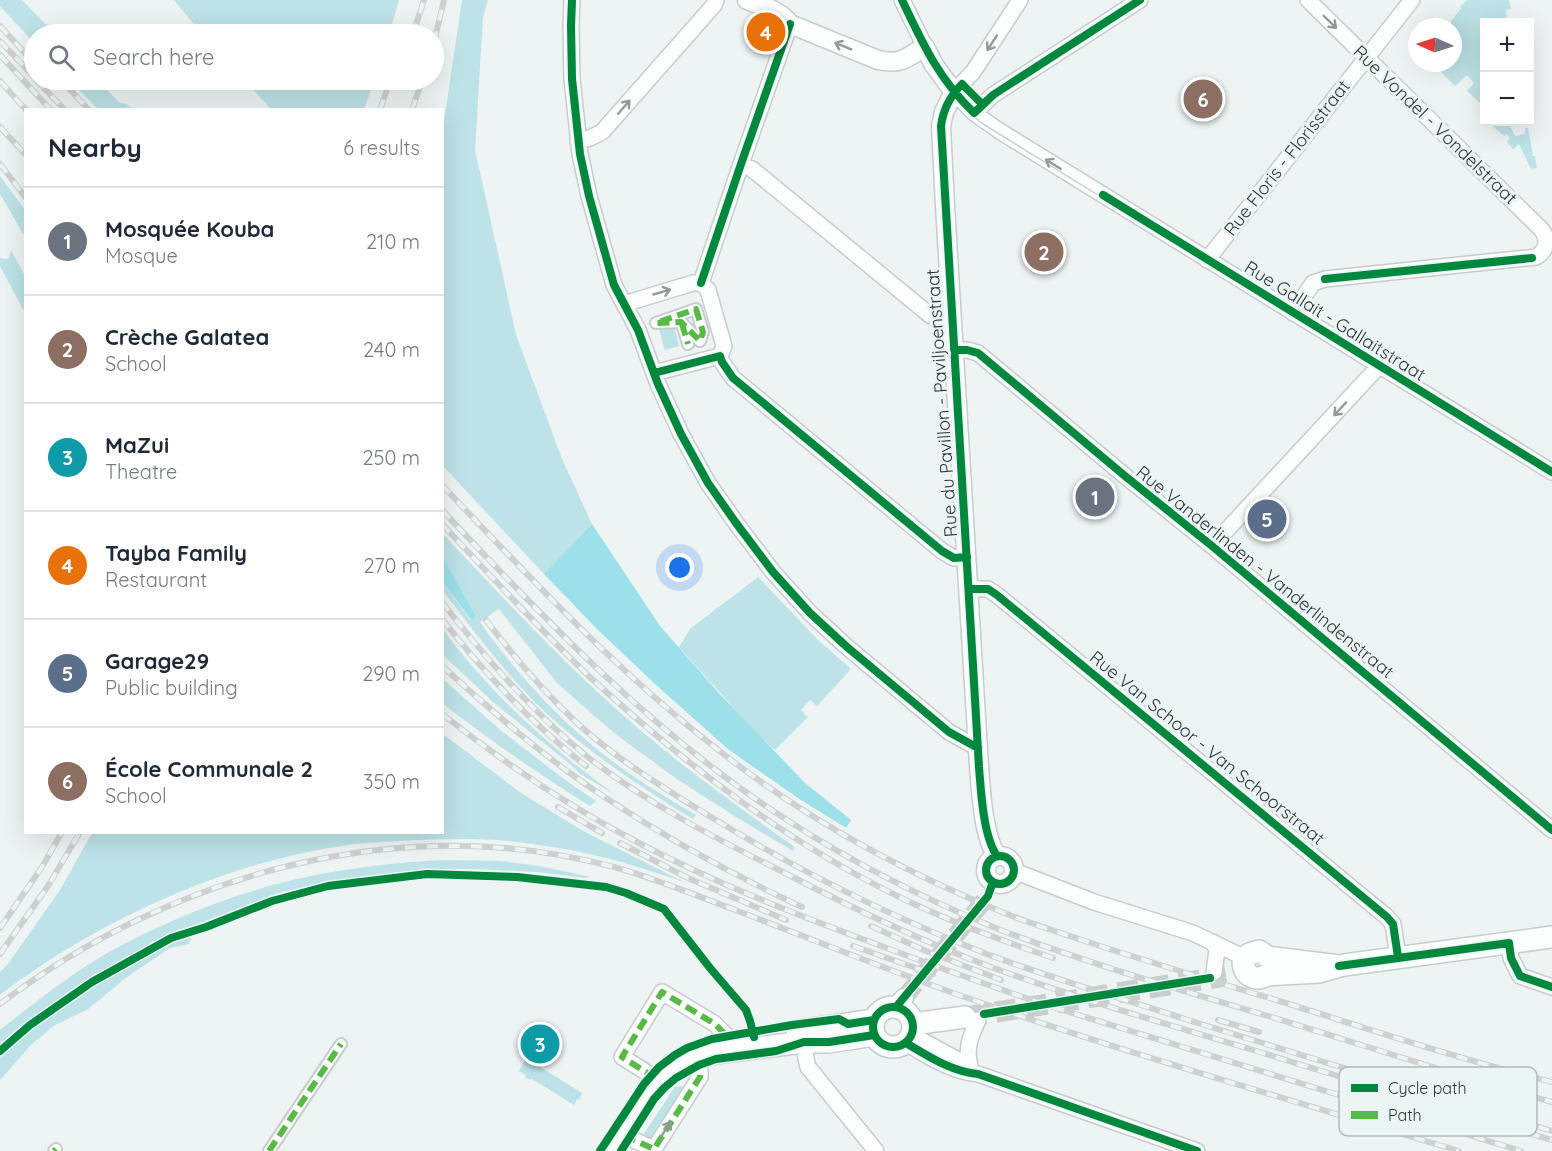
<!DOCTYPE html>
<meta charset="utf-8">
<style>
:root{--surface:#fff;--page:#f6f6f7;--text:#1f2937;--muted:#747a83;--line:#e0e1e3;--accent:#2563eb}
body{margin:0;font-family:Quicksand,sans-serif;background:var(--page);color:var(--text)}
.controls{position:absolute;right:18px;top:18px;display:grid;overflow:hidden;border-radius:0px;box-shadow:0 6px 24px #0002}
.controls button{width:54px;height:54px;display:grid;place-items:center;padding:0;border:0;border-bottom:2px solid var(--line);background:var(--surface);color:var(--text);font:30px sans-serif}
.compass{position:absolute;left:1408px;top:18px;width:54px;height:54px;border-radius:50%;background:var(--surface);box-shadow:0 6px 24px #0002;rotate:273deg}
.you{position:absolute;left:680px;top:568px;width:21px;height:21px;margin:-15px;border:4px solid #fff;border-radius:50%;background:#1a73e8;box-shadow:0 0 0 9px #1a73e833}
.badge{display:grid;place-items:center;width:39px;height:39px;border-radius:50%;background:var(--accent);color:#fff;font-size:20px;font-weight:700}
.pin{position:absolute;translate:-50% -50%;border:3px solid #fff;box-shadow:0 2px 6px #0006}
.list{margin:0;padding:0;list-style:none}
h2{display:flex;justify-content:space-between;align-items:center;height:78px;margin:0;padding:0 24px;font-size:26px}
h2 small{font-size:20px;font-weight:400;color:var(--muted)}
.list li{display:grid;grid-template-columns:39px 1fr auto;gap:18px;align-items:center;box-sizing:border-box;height:108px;padding:0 24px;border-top:2px solid var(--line)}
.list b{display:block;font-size:22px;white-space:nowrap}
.list p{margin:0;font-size:20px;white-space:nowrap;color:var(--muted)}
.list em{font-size:20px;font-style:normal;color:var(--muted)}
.icon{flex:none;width:33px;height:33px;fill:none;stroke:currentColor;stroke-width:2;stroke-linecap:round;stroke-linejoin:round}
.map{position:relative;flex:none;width:1552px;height:1151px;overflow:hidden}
.search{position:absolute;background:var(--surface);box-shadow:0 6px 24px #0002;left:24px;top:24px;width:420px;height:66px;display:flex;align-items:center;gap:15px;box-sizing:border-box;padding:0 21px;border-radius:33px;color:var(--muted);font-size:22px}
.panel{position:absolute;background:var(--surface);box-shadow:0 6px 24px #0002;left:24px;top:108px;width:420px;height:726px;border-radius:0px}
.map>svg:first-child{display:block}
</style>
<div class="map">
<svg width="1552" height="1151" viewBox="0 0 1552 1151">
<rect width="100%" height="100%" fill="#eef3f3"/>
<path fill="#bde2e7" d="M0 0H22L55 34H34V43L0 6Z
M174 0H399L389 34H202Z
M462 0H488L483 17 475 150 516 335 562 459 592 524 544 574 443 466 442 135Z
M1467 0H1509L1511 9 1506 10 1507 22H1484V114L1480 109 1483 106 1467 91 1474 83 1467 75 1455 86 1441 72 1443 69 1442 67 1439 70 1436 67 1438 64 1437 63H1453V27H1447L1461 8 1460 7Z
M69 80H97L120 103 127 104 132 109 127 107V109H98Z
M244 80H374L364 110 271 109Z
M1488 122H1525L1509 124 1515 136 1525 134V128H1528L1533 156H1535L1537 168 1531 169 1519 144 1513 149 1507 142 1510 138 1507 134 1504 136Z
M0 176 25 210V237L0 194Z
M11 250 25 276V313L0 266V258L6 259 9 258Z
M674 326 679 346 665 350 659 330Z
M443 534C495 589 546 645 602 696 662 752 728 800 795 847L793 851 736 817 674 777 614 733 557 683 499 609 480 622C515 672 555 716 603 754 632 777 664 796 696 815L693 819C642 788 592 755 547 714 508 677 476 634 443 591V582L470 620 475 617 443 558Z
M758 577 818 640 851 669 817 706 810 700 801 710 808 717 775 750 757 734 679 647 690 629Z
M443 629C489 693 551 748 614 794L579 773 576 769 493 702 443 655Z
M442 678 499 729 565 780 596 801 590 806C540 775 494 743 447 707L443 703Z
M443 734 521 793 583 831 684 882C657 873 630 864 602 857 572 849 540 845 508 841 478 838 448 839 418 840 397 841 375 842 355 844 230 860 99 919 0 995V972L8 964 60 890 92 833 442 832Z
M446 860 501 861 539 866 591 877 585 878 538 872 476 869H432L406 872 329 881 278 893 200 923 194 931 189 944 170 948 127 977 88 1009 55 1025 31 1045 0 1080V1030C32 1005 64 979 99 958 157 924 232 894 297 879 346 868 396 862 446 860Z
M526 1058 582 1093 579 1100 577 1099 574 1105 532 1079 530 1080 525 1077 526 1075 519 1071Z
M687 1086 651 1140 643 1135 675 1087Z"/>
<path fill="#9ce0ea" d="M592 524 660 626 717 691 805 783 851 820 846 828 801 800 729 750 655 684 598 630 544 574Z
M443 558 476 617 471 620 443 582Z"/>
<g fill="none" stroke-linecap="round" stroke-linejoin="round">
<path stroke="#c8cdcd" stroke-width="18" stroke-dasharray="18 9" stroke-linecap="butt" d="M904 998 988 896"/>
<path stroke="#c8cdcd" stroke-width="21" stroke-dasharray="21 10" stroke-linecap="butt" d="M965 1017 1226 976"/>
<g stroke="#c8cccc" stroke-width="14">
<path id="pedestrian" d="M696 309 703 332 700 341 681 322 656 323Z
M682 324 688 344
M54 1151 56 1149
M269 1151 341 1044"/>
</g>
<g stroke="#c8cccc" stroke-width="18">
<path id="minor" d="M572 0 571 26 572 79 580 154 589 196 614 285 638 330 658 384 681 434 708 483 736 523 773 572 810 613 847 647 949 732 978 748
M902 0 925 47
M1020 0 973 72 954 92 974 113 998 130 1552 472
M974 113 993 95 1140 0
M578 141 590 138 602 132 714 5 716 0
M741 164 752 169 931 316 952 317
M1207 260 1412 0
M701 283 741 164 790 24
M701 283 708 290 724 346 720 356
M624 304 693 283H701
M1293 313 1313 283 1325 279 1536 257C1547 251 1549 238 1541 229L1308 0
M954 350H967L978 353 1125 476 1212 546 1552 830
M720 356 722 362 733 378 942 551 954 558 967 557
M654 373 720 356
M1212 546 1379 366
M969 589H988L997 595 1387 917 1393 924 1398 957
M1014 871 1094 902 1193 933 1245 958
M1213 942 1217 950 1214 972
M1509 943 1511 958 1520 976 1552 987
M912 1035 956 1059
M804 1042 806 1059 808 1067 876 1151
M906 1043C928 1056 952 1072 978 1074L1197 1151
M970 1066C965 1049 971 1035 978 1020
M657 1082 646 1072 622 1057 662 992 715 1024 732 1041
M624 1131 634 1140 654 1149 700 1077V1070L696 1057"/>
</g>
<g stroke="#c8cccc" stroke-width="21">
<path id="tertiary" d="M747 0C762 6 780 10 790 24L878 60C902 65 905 58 925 47L934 65 954 92 944 112 941 126 945 206 979 767C981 791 983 836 997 856
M986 870a14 14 0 1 1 28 0a14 14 0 1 1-28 0Z
M896 1007 904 998"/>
</g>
<g stroke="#c8cccc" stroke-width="24">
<path id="secondary" d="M1339 966 1268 957 1259 951 1249 954 1243 962C1244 976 1255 982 1267 975L1319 972 1344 965 1552 937
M873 1027a20 20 0 1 1 40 0a20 20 0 1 1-40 0Z
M913 1024 965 1017
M797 1031 874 1020
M611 1151 657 1082 681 1062 696 1057 716 1053 804 1042H829L874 1035"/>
</g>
<use href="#pedestrian" stroke="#fcfdfd" stroke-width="10"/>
<use href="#minor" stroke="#fcfdfd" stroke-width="15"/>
<use href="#tertiary" stroke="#fcfdfd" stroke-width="18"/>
<use href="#secondary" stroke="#fcfdfd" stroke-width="21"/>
<path stroke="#cfd0d0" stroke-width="1.5" d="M899 0C922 49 937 86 980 122L1552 476"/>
<g stroke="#cfd0d0" stroke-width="6">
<path id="rail" d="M0 26 34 63
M413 34 424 0
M0 41 34 77
M434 42 444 0
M0 55 51 110
M36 80 65 110
M61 80 89 110
M0 81 26 110
M380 110 390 80
M412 110 422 80
M0 127 26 155
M0 164 26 198
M442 485C544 593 642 698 764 784 838 836 919 878 1002 912 1028 923 1055 931 1082 940 1145 961 1209 980 1273 999 1366 1028 1458 1059 1552 1082
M442 510C548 623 656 736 787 820 853 863 925 899 998 929 1086 963 1178 989 1268 1016 1363 1045 1457 1076 1552 1102
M442 524C491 576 539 629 591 678 688 767 794 848 914 904 959 925 1006 942 1053 958
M442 602C486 659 533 713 589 758 647 803 713 837 779 870 848 906 918 940 991 967 1076 998 1163 1023 1250 1049 1350 1080 1451 1111 1552 1140
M442 619C485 674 531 723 586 766
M486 620C514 657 544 692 578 724 618 760 665 789 711 817 799 871 891 917 987 954 1053 979 1121 998 1188 1020 1309 1058 1431 1094 1552 1131
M442 666C493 712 545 758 603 796 666 838 733 875 802 907
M442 714C504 763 570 807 639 843 713 882 790 912 868 941 926 963 985 984 1043 1004L1521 1151
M558 807 602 833
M620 843 688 878 786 920
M871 926 926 951 1001 980
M0 928 42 867 62 832
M853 946 933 974
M0 954 48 886 80 832
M0 1004C173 873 401 810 614 867 657 879 697 896 738 911 811 939 883 968 956 994 1122 1052 1291 1100 1459 1151
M1218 1020 1259 1032"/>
</g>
<use href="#rail" stroke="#ebf5f6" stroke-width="4" stroke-dasharray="11" stroke-linecap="butt"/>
<path stroke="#58b947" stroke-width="6" stroke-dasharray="12 6" stroke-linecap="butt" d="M696 309 703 332 700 341 681 322 656 323Z
M682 324 688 344
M654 1080 646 1072 622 1057 662 992 715 1024 729 1038
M626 1133 634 1140 654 1149 700 1077V1070L698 1063
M54 1151 56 1149
M269 1151 341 1044"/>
<g stroke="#ebf5f6" stroke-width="11">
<path id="cycleway" d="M572 0 571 26 572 79 580 154 589 196 614 285 638 330 658 384 681 434 708 483 736 523 773 572 810 613 847 647 949 732 978 748
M902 0C923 44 938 78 974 113L993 95 1140 0
M983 105 962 84C951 95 943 110 941 126L979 767C981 791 983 836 997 856
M1103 195 1552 472
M1325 279 1532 258
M701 283 741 164 790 24
M954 350H967L978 353 1125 476 1212 546 1552 830
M654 373 720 356 722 362 733 378 942 551 954 558 967 557
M969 589H988L997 595 1387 917 1393 924 1398 957
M986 870a14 14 0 1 1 28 0a14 14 0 1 1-28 0Z
M1339 966 1509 943 1511 958 1520 976 1552 987
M873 1027a20 20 0 1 1 40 0a20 20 0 1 1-40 0Z
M896 1007 988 896 993 882
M984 1014 1210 978
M906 1043C928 1056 952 1072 978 1074L1197 1151
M0 1051 30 1025 92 982 171 938 206 927 272 901 328 886 427 874 517 877 606 887 626 893 664 909 710 968 746 1010 750 1021 754 1037
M600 1151 644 1084 659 1067 675 1055 687 1048 712 1039 792 1025 839 1019 848 1024 874 1020
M621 1151 654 1099 664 1088 676 1078 699 1065 716 1059 776 1051 804 1042H829L874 1035"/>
</g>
<use href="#cycleway" stroke="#00873e" stroke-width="8"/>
</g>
<defs><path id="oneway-shaft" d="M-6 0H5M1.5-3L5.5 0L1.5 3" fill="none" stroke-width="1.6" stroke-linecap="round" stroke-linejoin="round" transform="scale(1.5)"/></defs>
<g stroke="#969899">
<use href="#oneway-shaft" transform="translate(1330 22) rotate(44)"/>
<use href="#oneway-shaft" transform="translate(992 43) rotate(123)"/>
<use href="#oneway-shaft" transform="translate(843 46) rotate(-158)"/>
<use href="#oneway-shaft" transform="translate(624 107) rotate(-49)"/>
<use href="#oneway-shaft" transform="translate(1053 164) rotate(-148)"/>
<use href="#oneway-shaft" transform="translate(662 292) rotate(-16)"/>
<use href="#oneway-shaft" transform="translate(1340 409) rotate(133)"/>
<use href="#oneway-shaft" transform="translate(666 1129) rotate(-57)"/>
</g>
<g text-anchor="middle" stroke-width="6" stroke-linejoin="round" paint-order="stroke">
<g font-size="18" fill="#313435" stroke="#ebf5f6">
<text transform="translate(1435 125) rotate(44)" y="6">Rue Vondel - Vondelstraat</text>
<text transform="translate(1287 158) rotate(-52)" y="6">Rue Floris - Florisstraat</text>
<text transform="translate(1335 321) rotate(32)" y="6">Rue Gallait - Gallaitstraat</text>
<text transform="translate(942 403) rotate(-94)" y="6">Rue du Pavillon - Paviljoenstraat</text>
<text transform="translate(1265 572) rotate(39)" y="6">Rue Vanderlinden - Vanderlindenstraat</text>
<text transform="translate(1207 748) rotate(39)" y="6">Rue Van Schoor - Van Schoorstraat</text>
</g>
</g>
<rect x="1339" y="1067" width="198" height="69" rx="9" fill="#ebf5f6" stroke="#b3bbbc" stroke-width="1.5"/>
<rect x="1351" y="1084" width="27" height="8" fill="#00873e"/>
<rect x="1351" y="1111" width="27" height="8" fill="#58b947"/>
<g font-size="16" fill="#313435">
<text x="1388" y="1094">Cycle path</text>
<text x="1388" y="1121">Path</text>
</g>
</svg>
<div class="controls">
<button>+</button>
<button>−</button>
</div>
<svg class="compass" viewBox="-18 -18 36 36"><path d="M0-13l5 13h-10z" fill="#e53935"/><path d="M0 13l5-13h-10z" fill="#747a83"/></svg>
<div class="you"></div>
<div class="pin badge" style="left:1095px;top:497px;background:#6b7280">1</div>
<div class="pin badge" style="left:1044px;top:252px;background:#8d6e63">2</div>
<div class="pin badge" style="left:540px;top:1044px;background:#0f9aa8">3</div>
<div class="pin badge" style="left:766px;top:32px;background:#e8710a">4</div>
<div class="pin badge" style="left:1267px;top:519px;background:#5c6f8a">5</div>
<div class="pin badge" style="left:1203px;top:99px;background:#8d6e63">6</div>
<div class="search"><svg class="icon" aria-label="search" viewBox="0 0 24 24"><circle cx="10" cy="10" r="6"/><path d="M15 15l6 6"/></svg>Search here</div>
<section class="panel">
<h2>Nearby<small>6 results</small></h2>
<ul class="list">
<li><span class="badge" style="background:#6b7280">1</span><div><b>Mosquée Kouba</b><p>Mosque</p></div><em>210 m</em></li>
<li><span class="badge" style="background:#8d6e63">2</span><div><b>Crèche Galatea</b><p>School</p></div><em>240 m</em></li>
<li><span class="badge" style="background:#0f9aa8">3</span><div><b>MaZui</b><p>Theatre</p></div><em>250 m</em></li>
<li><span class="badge" style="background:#e8710a">4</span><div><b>Tayba Family</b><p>Restaurant</p></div><em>270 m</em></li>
<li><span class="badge" style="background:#5c6f8a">5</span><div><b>Garage29</b><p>Public building</p></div><em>290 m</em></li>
<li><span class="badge" style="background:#8d6e63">6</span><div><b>École Communale 2</b><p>School</p></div><em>350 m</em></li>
</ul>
</section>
</div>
